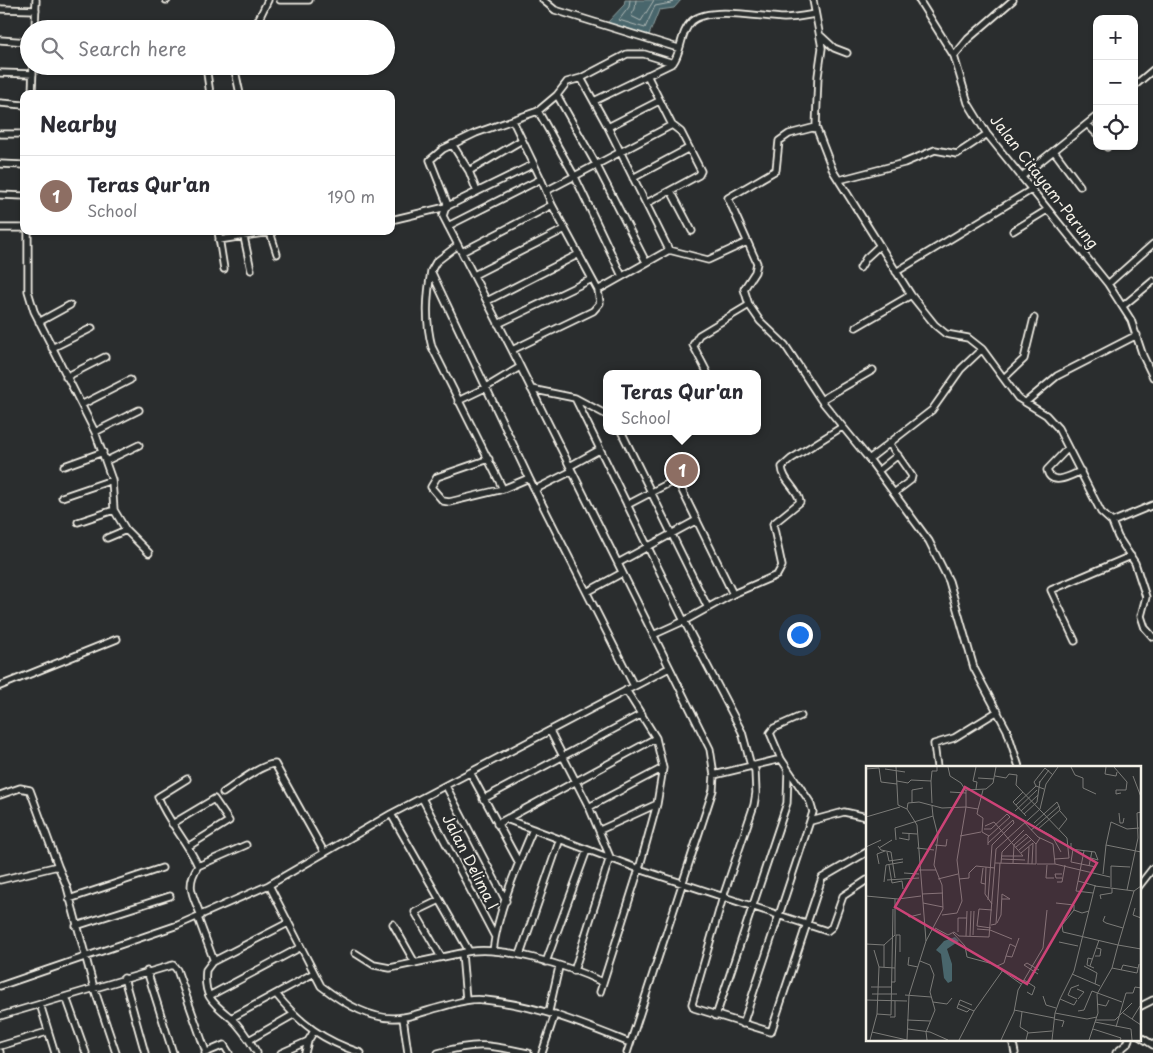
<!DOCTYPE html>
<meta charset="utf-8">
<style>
:root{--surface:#fff;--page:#f7f7f7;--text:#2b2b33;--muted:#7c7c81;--line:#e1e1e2;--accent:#0f766e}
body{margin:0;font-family:"Playpen Sans",sans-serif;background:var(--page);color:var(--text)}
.controls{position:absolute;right:15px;top:15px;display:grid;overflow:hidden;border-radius:10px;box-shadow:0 1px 4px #0004}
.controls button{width:45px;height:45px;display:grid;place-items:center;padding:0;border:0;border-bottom:1px solid var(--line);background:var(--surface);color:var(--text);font:25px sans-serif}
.you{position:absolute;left:799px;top:634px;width:18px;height:18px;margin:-12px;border:4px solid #fff;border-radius:50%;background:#1a73e8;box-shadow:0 0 0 8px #1a73e833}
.badge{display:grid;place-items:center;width:32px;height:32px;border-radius:50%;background:var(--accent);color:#fff;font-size:16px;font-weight:700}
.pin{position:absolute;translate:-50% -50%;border:2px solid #fff;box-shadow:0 1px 5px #0006}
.popup{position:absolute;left:603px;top:370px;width:158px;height:65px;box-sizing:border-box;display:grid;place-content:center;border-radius:10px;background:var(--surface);filter:drop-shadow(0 1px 4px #0005);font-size:16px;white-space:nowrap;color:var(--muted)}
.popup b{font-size:19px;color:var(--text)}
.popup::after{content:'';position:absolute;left:50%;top:100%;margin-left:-10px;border:10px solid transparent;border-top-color:var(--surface)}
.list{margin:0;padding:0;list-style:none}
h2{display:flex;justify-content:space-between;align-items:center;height:65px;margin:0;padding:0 20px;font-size:21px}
h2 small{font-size:16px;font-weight:400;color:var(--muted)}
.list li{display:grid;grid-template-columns:32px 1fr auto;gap:15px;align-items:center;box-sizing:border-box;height:80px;padding:0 20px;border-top:1px solid var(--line)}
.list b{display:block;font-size:19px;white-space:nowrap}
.list p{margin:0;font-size:16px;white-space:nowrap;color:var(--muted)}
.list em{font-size:16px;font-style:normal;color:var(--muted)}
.icon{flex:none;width:28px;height:28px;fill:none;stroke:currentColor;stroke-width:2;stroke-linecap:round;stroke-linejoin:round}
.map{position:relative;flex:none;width:1153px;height:1053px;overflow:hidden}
.search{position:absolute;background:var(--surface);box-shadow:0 1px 4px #0004;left:20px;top:20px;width:375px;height:55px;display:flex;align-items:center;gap:12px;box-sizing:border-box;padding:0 18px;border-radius:28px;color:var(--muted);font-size:19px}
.panel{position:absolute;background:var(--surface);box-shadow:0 1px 4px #0004;left:20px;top:90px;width:375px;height:145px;border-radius:10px}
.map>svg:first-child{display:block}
</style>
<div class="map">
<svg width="1153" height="1053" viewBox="0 0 1153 1053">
<rect width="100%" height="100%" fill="#2a2d2e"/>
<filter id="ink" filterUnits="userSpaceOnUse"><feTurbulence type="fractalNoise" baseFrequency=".02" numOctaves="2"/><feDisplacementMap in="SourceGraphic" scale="10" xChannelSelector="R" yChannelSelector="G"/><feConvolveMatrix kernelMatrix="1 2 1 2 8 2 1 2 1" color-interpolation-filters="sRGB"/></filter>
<g filter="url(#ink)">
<path fill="#3e3c39" d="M687 459 693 471 669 482 663 470Z"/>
<path fill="#49666c" stroke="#8d9e9e" d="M625 0H681L674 8 659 10 649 35 607 23 624 5Z"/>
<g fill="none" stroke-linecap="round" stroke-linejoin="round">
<path stroke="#b0b9b6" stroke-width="1" d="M630 0 629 7 619 20 645 28 655 6 671 3 674 0
M636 0 635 9 631 16 641 21 654 0"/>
<g stroke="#f4f1e8" stroke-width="9">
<path id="street" d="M166 0H167
M280 0H309
M543 0 555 10 678 48
M813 0 822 48 818 76 816 127 833 171 911 295 935 325 946 334 968 338 982 349 1018 398 1046 415 1058 428 1101 512 1112 522 1118 537 1135 563 1146 597 1141 616 1145 628 1153 637
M919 0 954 56 968 103 987 134 1108 284 1131 320 1143 356 1153 377
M0 9 36 10
M35 29 36 0
M254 29 268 0
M820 35 834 48 847 53
M0 40 29 42
M954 56 968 39 1013 0
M206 66 210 94
M234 66 240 94
M0 73 33 74
M581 78 608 127 669 250
M1134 86 1153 70
M32 94 33 66
M557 95 597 166 646 262
M594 101 673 63
M0 103 24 105
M538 111 575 177 622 276
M513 121 541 179
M1087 124 1097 134
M608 127 659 101
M816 127 789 134 779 141 776 170 728 198 757 263 755 272 744 289 749 305 760 321 785 345 821 400 869 459 929 541 949 581 974 668 1007 730 1019 767
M0 134H24
M452 144 469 171 477 192
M1106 146 1107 147
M1054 151 1080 186
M0 164 24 165
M469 171 522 140
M1021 177 1097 116
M633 178 689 148
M839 180 904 163 935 150 957 154 987 134
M548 190 672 125
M671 191 692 231
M0 195 24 196
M647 203 699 175 701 171 681 132 672 125 647 75
M391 220 446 207 534 164
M448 226 541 179 552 205 598 290 600 303 593 311 512 350
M0 228H24
M28 231V291L34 311 95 432 112 480 114 510 126 530 149 553
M218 231 224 269
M1013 231 1047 210
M244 237 251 270
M219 240 270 232 277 254
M458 245 436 262 431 271 529 478 634 686
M462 252 552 205
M860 268 866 258 879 246
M431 271C427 297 425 321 432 347L503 489
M896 272 1031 190
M474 275 565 229
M1108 284 1153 244
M598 290 669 250 708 260 747 242
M487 301 579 254
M1123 306 1153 281
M39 322 70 305
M498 324 592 279
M856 327 911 295
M52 348 92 328
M707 372 693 345 699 335 749 305
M66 377 105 357
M1004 378 1024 359 1034 318
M531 389 575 398 607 415
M575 398 684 621 742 732 750 762 755 770 756 793 754 805 723 897 692 1004 694 1008 771 1032 822 878 867 852
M821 400 873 370
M458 401 485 388 520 367
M1026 402 1057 376 1137 335
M83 404 130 380
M621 431 708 608
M95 432 139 410
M889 443 912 476 911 480 894 493
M1068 448 1047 470C1051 487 1070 476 1081 471
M489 459 437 477 431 487 443 501 449 502 503 489 529 478
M869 459 932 410 961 369 982 349
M106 461 139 445
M64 466 103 452
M570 466 599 450
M878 471 898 455
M536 489 572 471
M62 497 112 480
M627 505 673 481 678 482 733 594
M78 522 114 510
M1112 522 1153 505
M107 538 126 530
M618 563 697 520
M587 592 622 573
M653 635 684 621 733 594 777 575 782 566 773 524 800 502C798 488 783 482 782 467L791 459 842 427
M1075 641 1051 590 1131 556
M0 686 117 639
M550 731 589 807 610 857 574 971
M937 767 934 744 954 738 998 711
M471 774 519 863
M714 775 781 759
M187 779 158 797C168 822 187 841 198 866 185 886 193 895 201 916
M446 786 506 901
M223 793C235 785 261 764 275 764L324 852
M0 795 20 788 30 790 58 866
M422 798 495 937
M483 799 642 714
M589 807 663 768
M506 819 639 869 827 931 832 927 843 896 867 880
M811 821 844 812 867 817
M172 824 214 799 229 821 189 846
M497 824 656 738
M600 830 657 804
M198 866 246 845
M0 880 58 866 67 887 94 988 116 1053
M269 885 391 814
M1139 886 1153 868
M69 899 162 868
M440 900 415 912 441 957
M198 918 214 961
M393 924 415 963
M76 926 170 896
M469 951 391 814 669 668
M493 951C498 909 517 867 533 829
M355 953 374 965 390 968 462 953
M520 955 560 839
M546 962 587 850
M147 971 173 1053
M124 978 145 1053
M0 986 178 925 269 885 321 986C343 1003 375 1023 404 1017 416 1015 429 1010 441 1007 456 1003 469 998 485 1000 537 1005 582 1024 630 1043
M600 992 639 869 657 804 663 768 656 738 626 690
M276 994C300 1024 324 1041 361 1053
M209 996 301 947
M66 997 86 1053
M466 999 462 953C497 943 569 966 602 982
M40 1004 55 1053
M1139 1007 1153 1000
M549 1011 559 967
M0 1016 173 965 177 970 206 1052
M716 1016 787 803 788 770
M231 1018 314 973
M403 1018 408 1053
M743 1024 813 812 810 802 781 759 770 733 774 728 801 716
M1139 1036 1153 1045
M1012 1039 1015 1053
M249 1040 293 1015
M0 1046 47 1032
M0 1052V1053
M205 1053 224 1045 229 1053
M257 1053C250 1041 242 1028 231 1018 213 1003 203 997 206 970L212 962 288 923
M281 1053 308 1041
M305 1053 308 1041 314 1031
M438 1053C478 1042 489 1045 528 1053
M542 1053 555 1014
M627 1053 713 790 714 775 710 749 512 350 443 216 447 203 430 160 443 149 476 133 538 111 557 95 567 82 581 78 627 54H644L673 63C682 51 680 32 692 21 710 6 761 17 784 18 794 18 804 16 815 14
M1116 1053 1127 1044 1129 1039"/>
</g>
<use href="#street" stroke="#2a2d2e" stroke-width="5.5"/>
</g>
</g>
<g text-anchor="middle" stroke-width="4" stroke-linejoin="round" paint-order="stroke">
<g font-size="15" fill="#f4f1e8" stroke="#2a2d2e">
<text transform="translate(1044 182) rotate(52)" y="5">Jalan Citayam-Parung</text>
<text transform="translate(470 862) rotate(63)" y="5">Jalan Delima I</text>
</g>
</g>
<g transform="translate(866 766)">
<rect width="275" height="275" fill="#2a2d2e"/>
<path d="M89 171 93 175 81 183 86 198V215L82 217 78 212 75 188 70 184 78 175Z" fill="#49666c"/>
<path fill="none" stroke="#7b7b78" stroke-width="1" d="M30 1 32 39 41 43 51 59 60 175 43 229 41 274M82 1 84 10 95 17 100 25M110 1 107 15 111 16 110 23M205 1 209 9 217 12V22L230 28M240 1 239 8 250 10 251 6M248 1 261 16 260 24H250V28L255 27M0 3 13 2 15 16 31 18M19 3 39 6M129 10 140 12 143 8 151 9 150 19 201 72 203 92 189 93M267 10 275 31M112 12 128 13M45 14 65 15 66 37M31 15 42 17 45 14M65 15 66 5H71V1M173 17 183 4M170 20 168 16 179 2 187 9M84 26 100 27M157 26 147 36 160 50M46 37V24L57 22M150 39 170 20 178 23M41 43 42 37 53 36 76 42 100 41V24L120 23 127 17 130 1M112 43 117 24M149 45 171 24M155 45 172 29M253 47 254 57H257L258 52M158 48 171 36 174 15M0 51 34 41M158 56 172 71 187 78 189 98 244 111M168 57 191 36 193 40M119 60 128 56 157 90M169 61 193 40M273 62 261 63 245 56 240 79 275 86M118 63H125L141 48 144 51M172 63 194 44 193 40M193 63 201 53 194 45M165 64 169 61 186 70 195 86M36 67 51 68M160 68 170 78 174 72M94 70 115 66M33 72 43 74V68M30 74 29 62 67 50 66 40M122 77 147 54M205 77V83L229 86 232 94 225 92M69 79 80 80 81 73M122 79V71L144 51M12 80 15 84 25 86 29 112M0 81 15 74M150 81 162 71M13 82 26 74M51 82 68 84M207 83 205 96 230 101M153 84 165 74M218 85 212 115 230 120M21 86 23 95 37 93M155 87 167 77M135 90H157M135 93 159 94M129 97 170 98V78M135 97 136 86 158 64M147 97 148 79 160 68M13 98 11 88 19 85M162 98 163 81M166 98 167 77M171 98H189M23 99 26 117 36 115 37 123M181 99 180 112H188M223 100 226 85M120 101 119 128 126 138M117 102 115 117 119 118M53 104H70M38 107 53 108M196 108H189L190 112H196M237 108 240 79M72 113 92 108M93 113 103 112V107L110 100 129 102M21 114 53 112M212 115 210 125 227 127M18 116 20 99 37 96M191 116H196L199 99M245 121V100L264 101M261 124 272 72 271 47 275 46M56 128 77 127M0 130 32 133 55 130M136 133H144L136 128M235 133 234 129 246 127V122M122 134 126 79 148 57 147 54M57 137 77 141M190 137 208 139V144L216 147 223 145M269 142 267 149 275 152M208 144 196 159 197 166 252 179 268 125M42 148 43 151 55 148M76 149 91 147 96 135 91 94 100 41 112 43 111 48 117 52 116 66 123 70M239 150 237 155 240 157 257 162M131 157 135 149 136 128M125 159 130 158 134 97M69 162 82 169 88 166 93 170 123 171 130 83 174 43 180 18 192 1M125 162 111 160 113 143 126 144M111 163 124 164 146 173M92 166V152H101M87 167 99 180 101 191 127 198 155 218M30 169H34V186M107 169 108 145M100 170 101 145M104 170 105 145M60 175 77 143 76 119 68 99 72 70 67 50M193 176 212 180M0 178 18 179M140 190 144 178 150 181M229 190H234L235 183 231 182M43 191 42 199 52 201M226 193 222 192 221 199 228 202M54 195 64 199 68 209 64 226 69 244 60 266 61 274M131 200 138 197 140 190 146 191 153 172M218 200 231 207 229 218M224 200 233 174M13 201 29 202 30 169M18 201V179L29 169V133M246 202 271 207 273 198M255 204 257 199 272 202M172 208 158 199 161 197 173 204M206 208 234 220M158 214 169 221 166 229 161 226M25 216H29V202M5 221H25M211 223 218 226 212 233M6 228H31M39 229 65 231M177 230 180 239 190 242M194 233 208 205 229 120 268 125 275 120M211 233 202 229 205 222 213 219M0 234 41 235M67 236 81 238 86 232M92 238 108 245M231 238 240 240 243 234M104 243 101 246 91 242 94 234 106 239M148 244 188 252M212 245 218 244 226 225 256 236M156 246 154 261 162 266 160 274M189 247 221 253 231 251M257 247 275 259M11 248 25 249 27 143M24 251H29V235M188 253 198 255 196 261M266 253 274 240M41 254 64 255M230 254H249L266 237M229 256 265 263 266 274M250 261 260 227H267L269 221 275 222M42 263 64 266 82 274M227 263 255 272 254 274M6 266 41 274M162 267 186 265M4 274 11 248 13 201 8 184M93 274 108 245 137 204M135 274 148 246 152 224 177 182 181 144M186 274 189 247 194 233 208 239 211 234M223 274 232 247 231 228 246 202 252 179 275 183"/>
<path fill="#cc4377" fill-opacity="0.15" stroke="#cc4377" stroke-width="2.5" d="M99 21 231 97 161 218 29 141Z"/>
<rect width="275" height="275" fill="none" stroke="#f4f1e8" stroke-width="2.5"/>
</g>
</svg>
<div class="controls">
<button>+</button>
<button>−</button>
<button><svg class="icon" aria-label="locate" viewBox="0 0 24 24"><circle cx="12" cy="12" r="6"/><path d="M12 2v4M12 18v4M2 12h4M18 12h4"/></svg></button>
</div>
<div class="you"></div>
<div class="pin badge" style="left:682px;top:470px;background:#8d6e63">1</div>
<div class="popup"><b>Teras Qur'an</b>School</div>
<div class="search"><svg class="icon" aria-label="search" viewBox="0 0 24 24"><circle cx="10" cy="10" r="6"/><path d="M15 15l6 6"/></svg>Search here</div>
<section class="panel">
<h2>Nearby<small></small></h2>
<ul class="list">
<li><span class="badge" style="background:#8d6e63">1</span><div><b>Teras Qur'an</b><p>School</p></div><em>190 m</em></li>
</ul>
</section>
</div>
